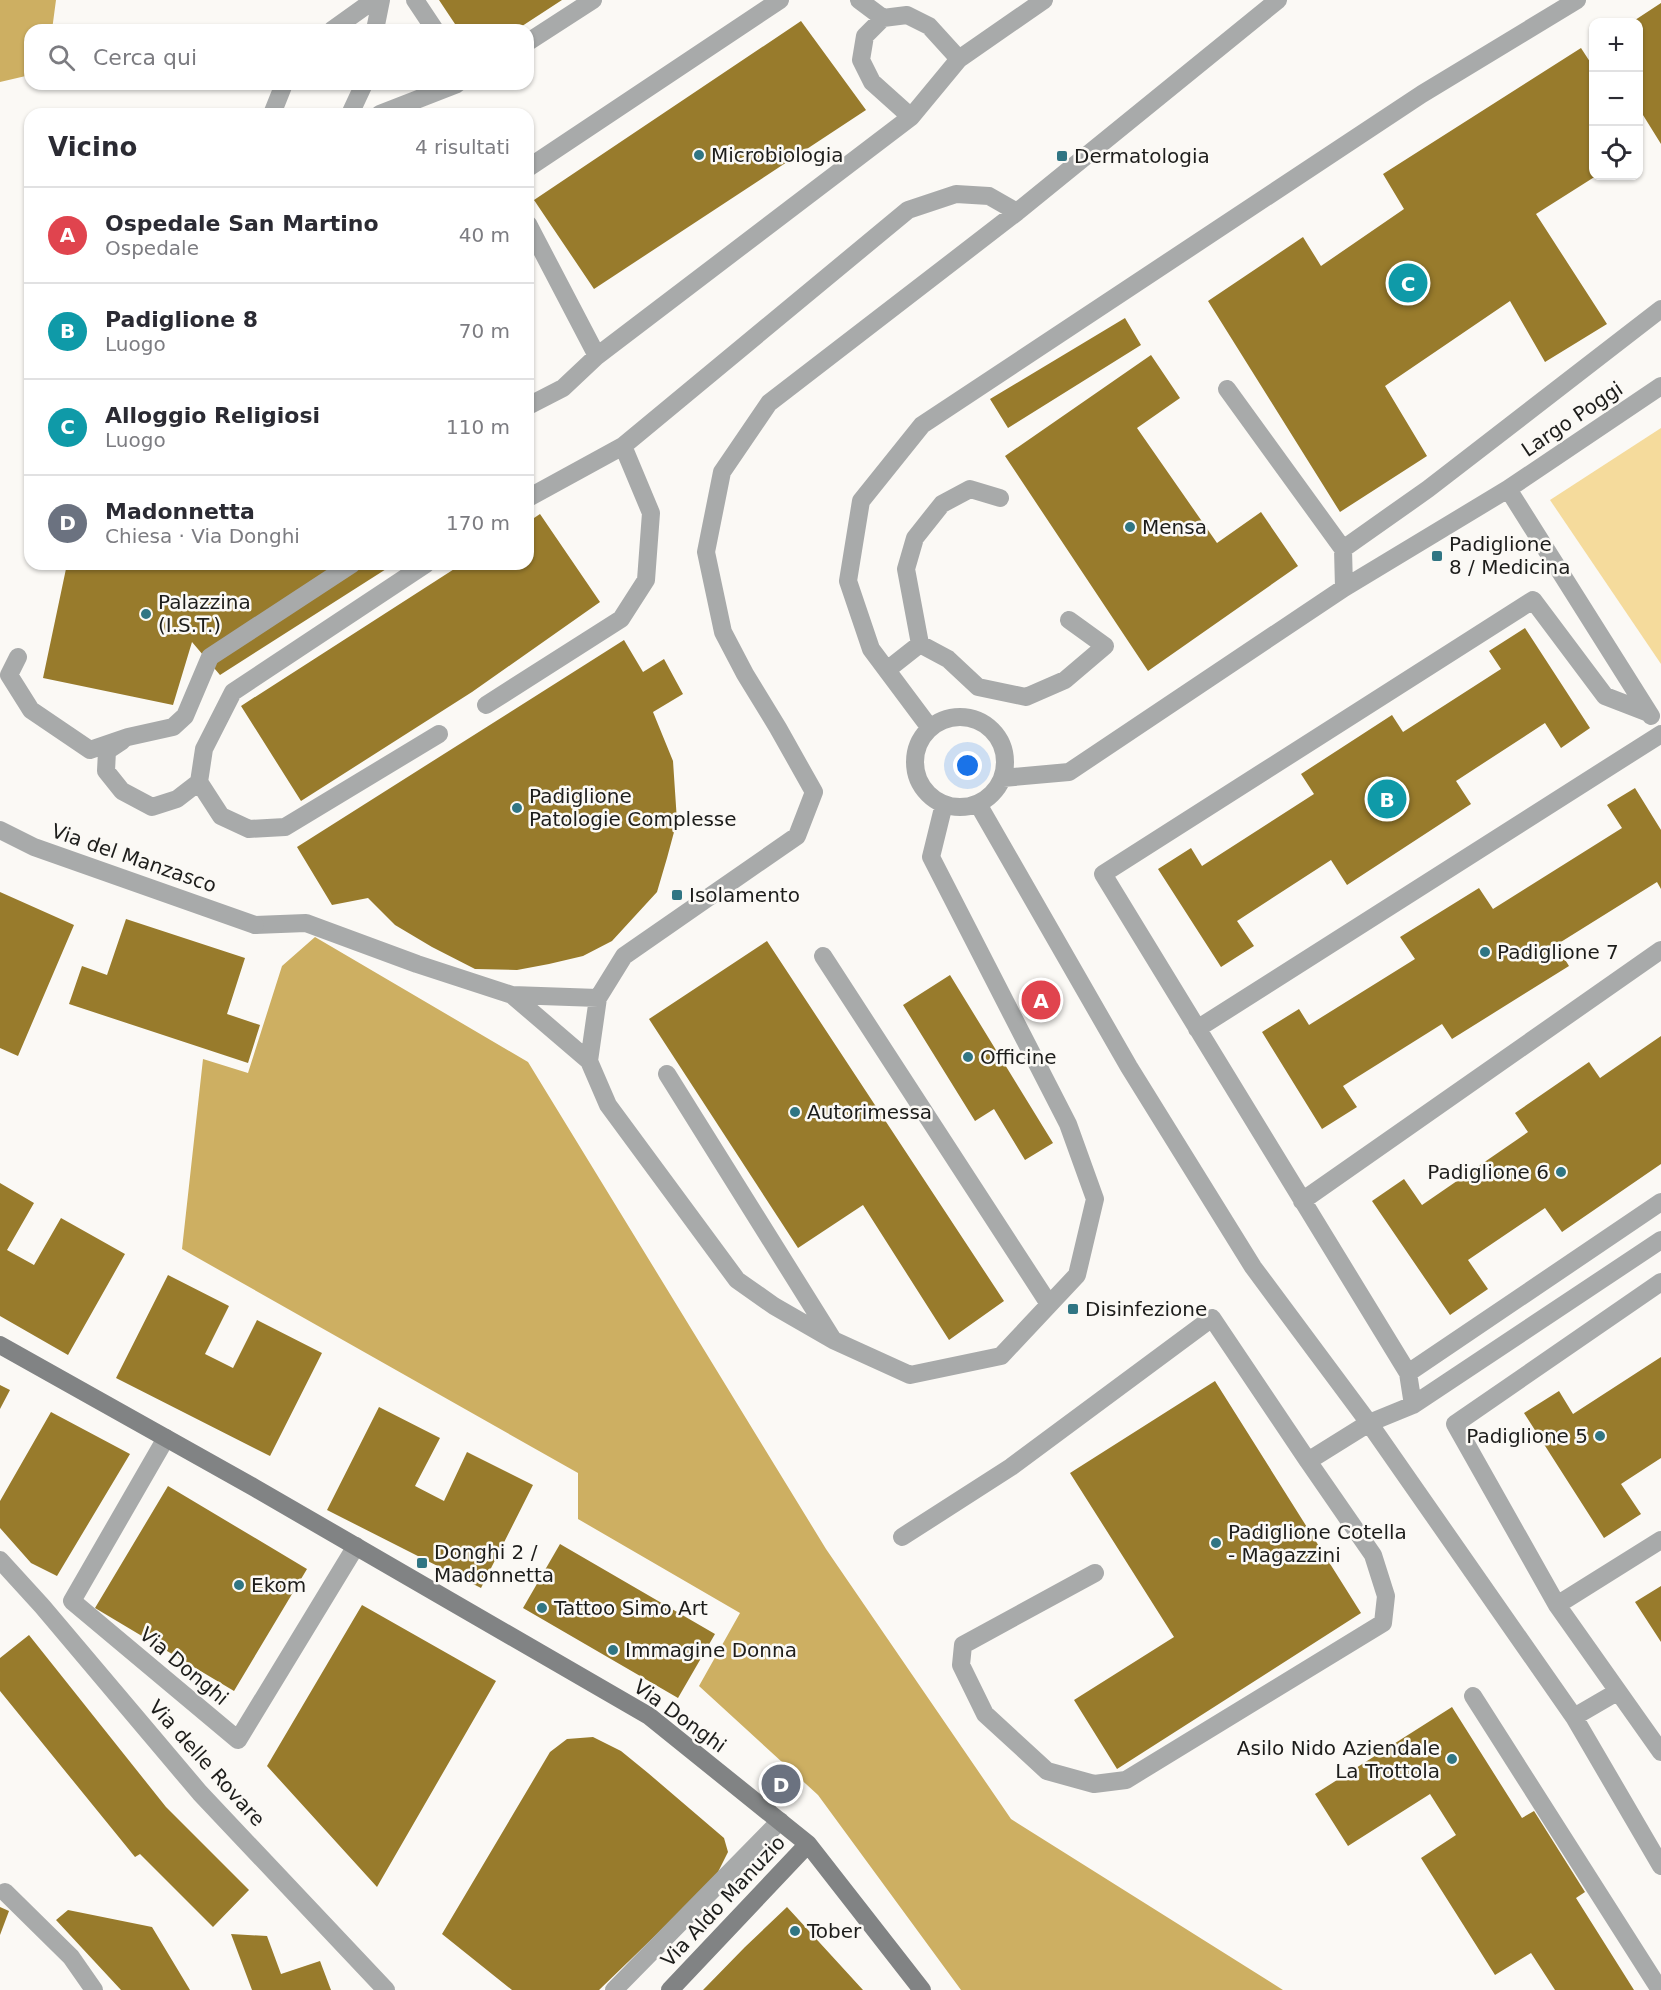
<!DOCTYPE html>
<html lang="it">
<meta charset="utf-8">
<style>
:root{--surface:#fff;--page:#f2f2f3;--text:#2b2b33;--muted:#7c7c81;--line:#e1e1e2;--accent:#d93025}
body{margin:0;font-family:"DejaVu Sans",sans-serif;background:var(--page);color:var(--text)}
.controls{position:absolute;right:18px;top:18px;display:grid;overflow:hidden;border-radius:12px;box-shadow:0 2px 4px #0004}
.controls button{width:54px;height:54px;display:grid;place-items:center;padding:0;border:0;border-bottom:2px solid var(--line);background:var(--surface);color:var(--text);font:30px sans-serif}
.you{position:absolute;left:968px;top:766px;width:21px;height:21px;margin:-15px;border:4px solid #fff;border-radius:50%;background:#1a73e8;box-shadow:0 0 0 9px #1a73e833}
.badge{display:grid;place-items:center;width:39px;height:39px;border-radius:50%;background:var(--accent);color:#fff;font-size:20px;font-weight:700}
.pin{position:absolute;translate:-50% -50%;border:3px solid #fff;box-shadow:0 2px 6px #0006}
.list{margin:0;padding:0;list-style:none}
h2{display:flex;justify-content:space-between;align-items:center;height:78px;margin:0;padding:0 24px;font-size:26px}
h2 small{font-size:20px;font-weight:400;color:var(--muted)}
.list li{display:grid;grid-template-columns:39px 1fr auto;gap:18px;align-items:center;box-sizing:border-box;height:96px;padding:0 24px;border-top:2px solid var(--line)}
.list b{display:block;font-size:22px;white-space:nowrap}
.list p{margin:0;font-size:20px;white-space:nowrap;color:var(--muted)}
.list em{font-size:20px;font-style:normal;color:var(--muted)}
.icon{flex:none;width:33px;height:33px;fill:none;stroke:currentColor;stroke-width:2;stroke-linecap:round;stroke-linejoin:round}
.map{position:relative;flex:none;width:1661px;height:1990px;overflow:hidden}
.search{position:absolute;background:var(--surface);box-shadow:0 2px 4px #0004;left:24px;top:24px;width:510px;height:66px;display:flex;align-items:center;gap:15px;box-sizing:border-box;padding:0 21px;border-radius:18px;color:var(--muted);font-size:22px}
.panel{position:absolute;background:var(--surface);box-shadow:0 2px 4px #0004;left:24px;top:108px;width:510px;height:462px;border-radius:18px}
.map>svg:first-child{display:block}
</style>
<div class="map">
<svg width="1661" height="1990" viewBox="0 0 1661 1990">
<rect width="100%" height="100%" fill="#fbf9f5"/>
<path fill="#f5db9c" d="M1661 428V664L1550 500Z"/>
<path fill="#cdaf62" d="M0 0H56L52 30H30V75L0 82Z
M315 937 528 1062 826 1549 1011 1819 1283 1990H961L818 1795 699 1686 740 1613 578 1519V1473L182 1249 203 1059 248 1073 282 966Z"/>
<path fill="#987b2c" d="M439 0H562L516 30H459Z
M1661 3V144L1638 107V22H1632Z
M801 21 866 110 594 289 534 200Z
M1581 48 1594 68V176H1596L1536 214 1607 324 1545 362 1510 301 1385 386 1427 456 1340 512 1208 301 1303 237 1321 266 1404 209 1383 174Z
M1125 318 1141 345 1008 428 990 399Z
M1151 355 1180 398 1137 428 1217 543 1261 512 1298 566 1148 671 1005 456Z
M540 514 600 602 472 692 301 801 241 706 462 564H528V522Z
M67 564H394L220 675 192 642 173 705 43 678Z
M1525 628 1590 728 1561 748 1545 723 1456 781 1471 804 1347 885 1331 860 1237 921 1254 946 1221 967 1158 869 1191 848 1202 866 1314 794 1301 774 1392 715 1403 732 1501 669 1489 651Z
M624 640 643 672 664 659 683 694 653 712 673 761 677 821 667 858 657 892 612 941 583 956 549 964 517 970 475 969 432 947 395 925 368 898 332 905 297 847Z
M1635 788 1661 830V889L1657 882 1556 945 1569 966 1452 1039 1442 1024 1343 1086 1357 1107 1322 1129 1262 1032 1299 1009 1309 1025 1415 959 1400 937 1479 888 1493 909 1622 828 1607 805Z
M0 892 74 925 18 1056 0 1048Z
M126 919 245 958 227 1014 260 1025 248 1063 69 1004 82 966 107 975Z
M767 941 1004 1301 949 1340 863 1205 798 1248 649 1019Z
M950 975 1053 1143 1025 1160 994 1109 975 1121 903 1005Z
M1661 1036V1164L1562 1232 1545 1208 1468 1260 1488 1289 1450 1315 1372 1201 1404 1179 1422 1205 1528 1132 1515 1113 1589 1062 1600 1078Z
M0 1183 34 1203 7 1250 34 1265 61 1218 125 1254 68 1355 0 1316Z
M168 1275 229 1306 205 1354 233 1368 257 1320 322 1353 270 1456 116 1378Z
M1661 1357V1458L1621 1484 1641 1514 1604 1538 1524 1413 1559 1391 1573 1414Z
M1215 1381 1361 1613 1117 1769 1074 1700 1174 1637 1070 1473Z
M0 1385 10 1390 0 1409Z
M379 1407 440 1438 415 1486 444 1501 467 1452 533 1485 481 1588 327 1510Z
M51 1412 130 1454 57 1576 31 1563 0 1528V1501Z
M168 1486 307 1569 234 1691 95 1608Z
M560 1544 715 1634 678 1698 523 1608Z
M1661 1586V1642L1635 1602Z
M362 1605 496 1681 377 1887 267 1766Z
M29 1635 166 1807 249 1890 213 1927 140 1854 135 1857 0 1691V1658Z
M1452 1707 1522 1818 1534 1811 1585 1892 1576 1898 1634 1990H1555L1531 1953 1495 1975 1421 1858 1456 1835 1430 1794 1348 1846 1315 1794Z
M593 1737 621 1751 648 1773 724 1838 728 1852 715 1878 599 1990H512L442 1934 550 1752 567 1739Z
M0 1907 9 1911 0 1935Z
M787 1907 863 1990H703L745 1947Z
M68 1910 152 1927 190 1990H121L56 1920Z
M231 1934 267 1936 281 1974 320 1961 331 1990H252Z"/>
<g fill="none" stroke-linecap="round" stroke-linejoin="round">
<path stroke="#a8aaaa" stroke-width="18" d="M415 0 435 30
M859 0 883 18
M332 30 374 0
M375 30 381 0
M528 42 593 0
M272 114 284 84
M350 114 364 84
M380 114 457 84
M911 117 872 82 861 60 865 36 883 18 907 15 929 26 959 59
M528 168 780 0
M528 224 597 356
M1227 389 1343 549
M528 406 563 388 597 356 911 117 959 59 1044 0
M623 446 908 210 956 194 989 196 1017 212
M1508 489 1651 716
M426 564 233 692 204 749 199 782 221 816 249 829 285 827 439 734
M1344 588 1343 549 1428 489 1661 309
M920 644 906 569 915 538 942 504 970 489 1000 498
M18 657 9 675 31 710 90 750 128 737 173 727 185 716 210 657 352 564
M887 670 920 644 948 659 978 687 1026 697 1065 680 1105 646 1069 620
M486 705 621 619 646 580 651 513 623 446 528 498
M915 762a45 45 0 1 1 90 0a45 45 0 1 1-90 0Z
M930 728 871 649 848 581 861 501 922 425 1422 94 1577 0
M122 741 107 751 106 771 122 791 152 807 177 799 199 782
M1003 778 1069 772 1344 588 1508 489 1661 386
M944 804 931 857 1068 1124 1095 1199 1077 1275 1001 1356 910 1375 833 1340 774 1306 737 1280 608 1105 589 1061 598 998 624 956 797 836 814 792 778 728 745 674 723 632 706 552 722 472 769 403 1017 212 1278 0
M978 804 1129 1067 1253 1267 1369 1423 1574 1717 1661 1866
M255 925 306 923 417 964 512 995 598 998
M823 956 1049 1304
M512 995 589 1061
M1197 1029 1661 734
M667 1074 832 1338
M1302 1201 1661 950
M1661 1282 1455 1424 1557 1605 1661 1752
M1408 1373 1661 1202
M1413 1405 1408 1373 1103 874 1533 600 1605 696 1649 713
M166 1438 72 1601 238 1740 356 1546
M902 1537 1011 1467 1212 1318 1308 1461 1369 1423 1413 1405 1661 1240
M1095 1573 963 1645 961 1665 985 1714 1047 1771 1094 1784 1126 1780 1383 1623 1386 1596 1373 1555 1308 1461
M1557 1605 1661 1540
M1473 1696 1660 1990
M1574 1717 1617 1692
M614 1990 780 1821"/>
<path stroke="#a8aaaa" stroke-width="18" d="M0 830 34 847 255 925
M0 1560 42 1606 200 1793 386 1990
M5 1892 71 1957 94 1990"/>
<path stroke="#818384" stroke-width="18" d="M0 1345 255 1488 649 1716 808 1844 922 1990
M670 1990 808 1844"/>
</g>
<g fill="#307583" stroke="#fbf9f5" stroke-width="2">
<circle cx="699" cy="155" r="6"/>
<rect x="1056" y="150" width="12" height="12" rx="3"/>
<circle cx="1130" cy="527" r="6"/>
<rect x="1431" y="550" width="12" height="12" rx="3"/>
<circle cx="146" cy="614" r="6"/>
<circle cx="517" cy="808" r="6"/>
<rect x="671" y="889" width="12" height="12" rx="3"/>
<circle cx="1485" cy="952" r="6"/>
<circle cx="968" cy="1057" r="6"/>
<circle cx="795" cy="1112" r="6"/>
<circle cx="1561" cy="1172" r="6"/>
<rect x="1067" y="1303" width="12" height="12" rx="3"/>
<circle cx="1600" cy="1436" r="6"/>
<circle cx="1216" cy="1543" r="6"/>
<rect x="416" y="1557" width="12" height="12" rx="3"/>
<circle cx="239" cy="1585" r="6"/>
<circle cx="542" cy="1608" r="6"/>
<circle cx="613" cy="1650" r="6"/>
<circle cx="1452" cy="1759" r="6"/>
<circle cx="795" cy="1931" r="6"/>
</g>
<g text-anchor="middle" stroke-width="5" stroke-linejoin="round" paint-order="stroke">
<g font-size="20" fill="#1d1d1b" stroke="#fbf9f5" text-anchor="start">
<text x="711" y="162">Microbiologia</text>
<text x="1074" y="163">Dermatologia</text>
<text x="1142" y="534">Mensa</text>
<text x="1449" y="551">Padiglione<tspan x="1449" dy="23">8 / Medicina</tspan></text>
<text x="158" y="609">Palazzina<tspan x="158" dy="23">(I.S.T.)</tspan></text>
<text x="529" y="803">Padiglione<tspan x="529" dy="23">Patologie Complesse</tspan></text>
<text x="689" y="902">Isolamento</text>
<text x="1497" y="959">Padiglione 7</text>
<text x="980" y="1064">Officine</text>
<text x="807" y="1119">Autorimessa</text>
<text x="1549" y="1179" text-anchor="end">Padiglione 6</text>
<text x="1085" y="1316">Disinfezione</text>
<text x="1588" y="1443" text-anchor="end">Padiglione 5</text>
<text x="1228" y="1539">Padiglione Cotella<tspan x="1228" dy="23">- Magazzini</tspan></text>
<text x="434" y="1559">Donghi 2 /<tspan x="434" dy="23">Madonnetta</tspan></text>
<text x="251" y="1592">Ekom</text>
<text x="554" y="1615">Tattoo Simo Art</text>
<text x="625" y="1657">Immagine Donna</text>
<text x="1440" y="1755" text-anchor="end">Asilo Nido Aziendale<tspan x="1440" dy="23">La Trottola</tspan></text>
<text x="807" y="1938">Tober</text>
</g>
<g font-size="20" fill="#1d1d1b" stroke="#fbf9f5">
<text transform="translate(1572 419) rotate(-34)" y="7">Largo Poggi</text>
<text transform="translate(134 858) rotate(19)" y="7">Via del Manzasco</text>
<text transform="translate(184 1666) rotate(40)" y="7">Via Donghi</text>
<text transform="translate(680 1716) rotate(36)" y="7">Via Donghi</text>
<text transform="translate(207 1763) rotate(48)" y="7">Via delle Rovare</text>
<text transform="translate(723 1901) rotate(-47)" y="7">Via Aldo Manuzio</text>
</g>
</g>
</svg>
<div class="controls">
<button>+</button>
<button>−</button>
<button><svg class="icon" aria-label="locate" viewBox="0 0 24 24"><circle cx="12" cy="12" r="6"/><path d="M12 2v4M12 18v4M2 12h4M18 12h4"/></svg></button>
</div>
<div class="you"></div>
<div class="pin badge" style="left:1041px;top:1000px;background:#e0444e">A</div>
<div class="pin badge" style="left:1387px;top:799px;background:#0f9aa8">B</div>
<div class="pin badge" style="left:1408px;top:283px;background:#0f9aa8">C</div>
<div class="pin badge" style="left:781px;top:1784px;background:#6b7280">D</div>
<div class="search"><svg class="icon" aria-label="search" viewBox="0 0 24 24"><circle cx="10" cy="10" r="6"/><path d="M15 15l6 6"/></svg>Cerca qui</div>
<section class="panel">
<h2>Vicino<small>4 risultati</small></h2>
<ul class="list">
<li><span class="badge" style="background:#e0444e">A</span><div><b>Ospedale San Martino</b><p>Ospedale</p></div><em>40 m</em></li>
<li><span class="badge" style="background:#0f9aa8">B</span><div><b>Padiglione 8</b><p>Luogo</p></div><em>70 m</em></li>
<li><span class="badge" style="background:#0f9aa8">C</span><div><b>Alloggio Religiosi</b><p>Luogo</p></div><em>110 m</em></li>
<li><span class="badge" style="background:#6b7280">D</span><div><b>Madonnetta</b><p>Chiesa · Via Donghi</p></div><em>170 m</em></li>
</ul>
</section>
</div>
